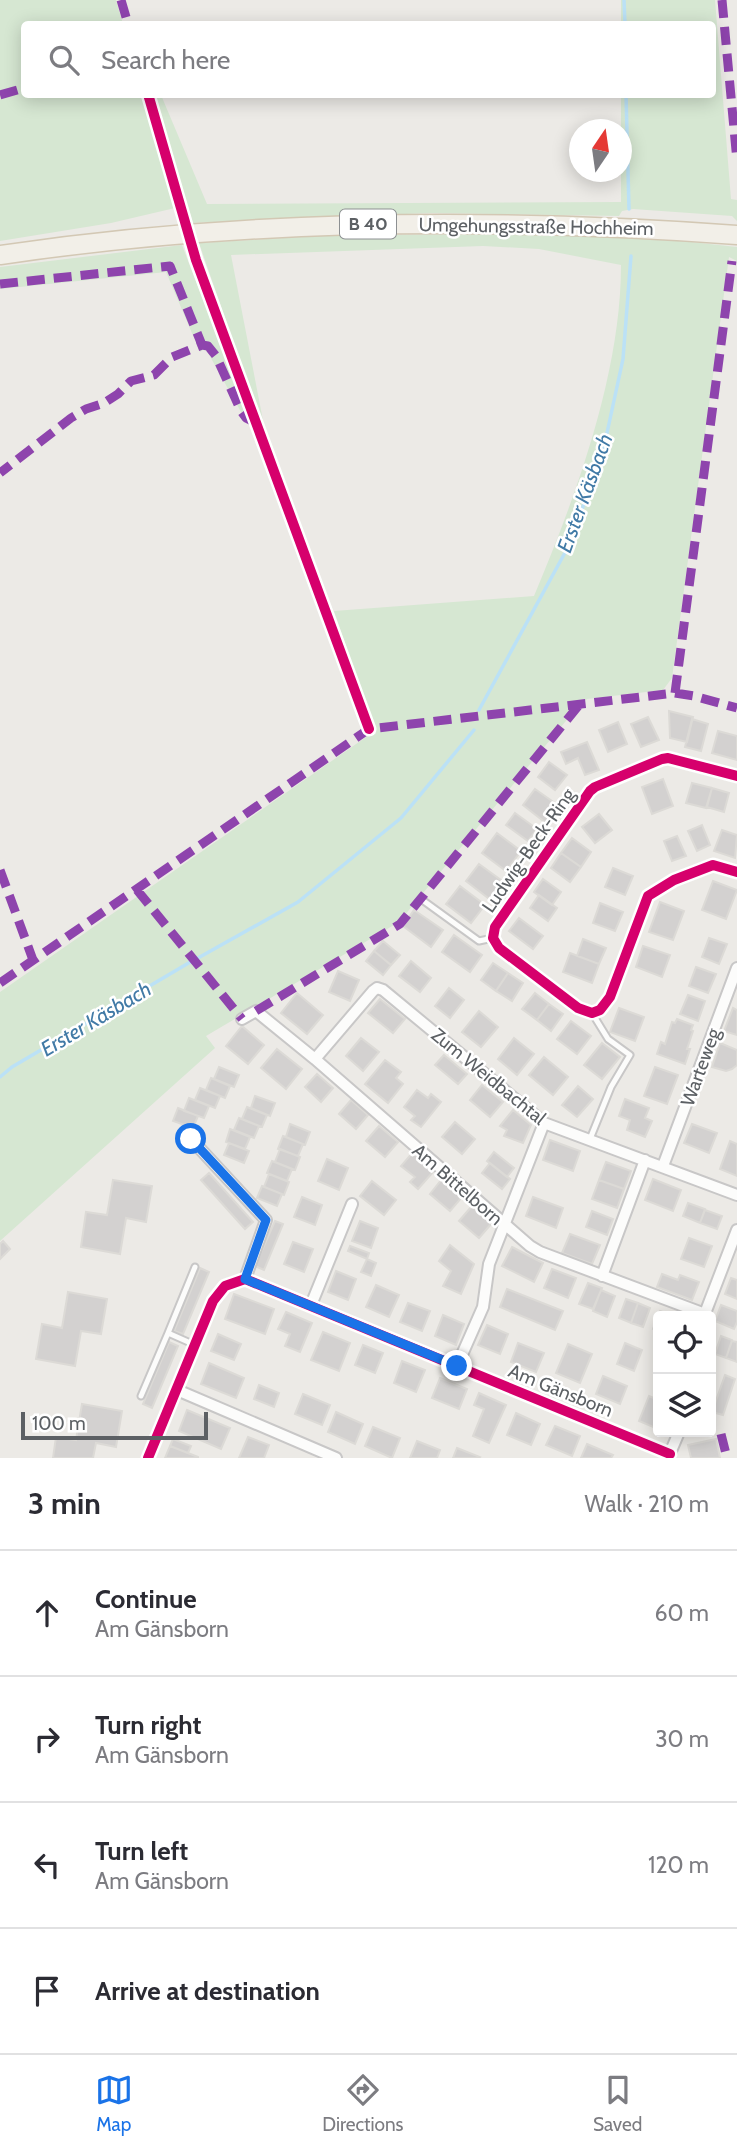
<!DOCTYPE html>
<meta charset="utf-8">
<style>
:root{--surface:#fff;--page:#f7f7f7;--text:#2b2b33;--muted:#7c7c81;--line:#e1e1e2;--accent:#1a73e8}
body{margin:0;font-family:Cabin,sans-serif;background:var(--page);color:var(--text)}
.controls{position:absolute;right:21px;bottom:21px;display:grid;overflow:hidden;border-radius:7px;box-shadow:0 4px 18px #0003}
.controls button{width:63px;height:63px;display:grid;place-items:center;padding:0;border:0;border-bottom:2px solid var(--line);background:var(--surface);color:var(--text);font:35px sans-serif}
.compass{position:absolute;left:569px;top:119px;width:63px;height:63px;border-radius:50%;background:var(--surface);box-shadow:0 4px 18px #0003;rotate:13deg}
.scale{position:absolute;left:21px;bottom:18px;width:187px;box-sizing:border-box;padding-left:7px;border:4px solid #5c6064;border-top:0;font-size:19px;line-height:24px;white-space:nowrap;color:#5c6064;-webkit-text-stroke:5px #fff;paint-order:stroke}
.stop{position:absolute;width:21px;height:21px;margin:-16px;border:5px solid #1a73e8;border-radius:50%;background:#fff}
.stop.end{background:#1a73e8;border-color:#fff;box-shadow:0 2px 7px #0008}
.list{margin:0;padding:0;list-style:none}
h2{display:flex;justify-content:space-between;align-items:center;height:91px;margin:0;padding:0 28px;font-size:30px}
h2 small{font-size:23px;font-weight:400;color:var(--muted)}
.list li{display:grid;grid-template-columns:46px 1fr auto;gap:21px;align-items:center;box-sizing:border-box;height:126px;padding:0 28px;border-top:2px solid var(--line)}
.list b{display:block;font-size:26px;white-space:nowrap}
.list p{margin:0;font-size:23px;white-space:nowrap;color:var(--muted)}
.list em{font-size:23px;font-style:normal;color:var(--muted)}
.icon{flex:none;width:38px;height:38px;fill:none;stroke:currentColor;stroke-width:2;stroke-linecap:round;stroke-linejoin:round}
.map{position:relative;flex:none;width:737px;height:1458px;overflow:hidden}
.search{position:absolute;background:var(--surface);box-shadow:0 4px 18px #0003;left:21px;right:21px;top:21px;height:77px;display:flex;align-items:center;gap:18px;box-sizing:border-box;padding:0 24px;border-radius:7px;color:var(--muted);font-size:26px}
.sheet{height:595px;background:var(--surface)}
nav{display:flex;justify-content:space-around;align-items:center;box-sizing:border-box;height:98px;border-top:2px solid var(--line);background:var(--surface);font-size:19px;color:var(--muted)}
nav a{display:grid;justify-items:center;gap:4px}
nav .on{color:var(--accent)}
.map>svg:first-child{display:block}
</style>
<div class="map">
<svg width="737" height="1458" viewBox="0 0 737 1458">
<rect width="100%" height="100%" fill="#eceae6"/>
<path fill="#d6e7d2" d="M0 0H116L123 24H24V94L143 95 175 208 111 223 0 241Z
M621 0H715L731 199 737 200V221L732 216 633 209 622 211 619 216 430 213 193 223 153 95H161L207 204 621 202V95L712 94V24H621Z
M564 234 637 236 737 247V261L729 257 672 678 663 690 587 699 575 710 399 922 206 1036 215 1048 0 1241V992L369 735 376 734 334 611 534 596C576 496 621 374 621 265L539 249 483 246 231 255 266 436 199 243 337 235Z
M182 245 190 266 252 425 246 421 207 351 203 350 200 352 166 272 0 289V267Z"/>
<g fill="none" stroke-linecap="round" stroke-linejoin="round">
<path stroke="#bbe1f6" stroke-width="3.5" d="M624 0 625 24
M626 94 629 209
M479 710 567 549 602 456 623 359 631 256
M198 958 298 902 401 818 474 730
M0 1077 12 1067 192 961"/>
</g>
<path fill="#d3d1d0" stroke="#dcdad6" stroke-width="2" d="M669 711 693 717 687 742 670 738Z
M648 717 659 740 641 747 631 724Z
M692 719 708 724 701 751 685 747Z
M618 722 627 744 608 752 599 730Z
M718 731 737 736V760L712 753Z
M587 742 599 770 585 775 578 758 566 764 561 752Z
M549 762 567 775 555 790 538 777Z
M663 779 673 806 652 814 642 787Z
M692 783 712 788 706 808 686 803Z
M712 788 729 793 724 812 707 807Z
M535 789 559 806 546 823 523 805Z
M515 813 537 829 528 841 506 825Z
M599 814 612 830 595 843 582 827Z
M702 825 710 845 697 851 688 831Z
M722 830 737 835 735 858 714 851Z
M497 833 521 851 506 871 482 853Z
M677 836 686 856 672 861 664 841Z
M572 838 591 852 581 867 561 853Z
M561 853 581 867 570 882 551 868Z
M479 864 505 883 492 901 466 881Z
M613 868 633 876 625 895 605 887Z
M543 879 561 892 552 905 534 892Z
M713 881 737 890 726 919 702 910Z
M460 886 485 905 471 923 446 904Z
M539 895 557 908 548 921 530 908Z
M660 902 684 911 673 940 649 932Z
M600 903 623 912 615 931 593 923Z
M414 910 443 930 431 947 403 926Z
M519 918 543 936 533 949 509 931Z
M454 935 482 955 470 972 442 952Z
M709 938 727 944 719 964 702 957Z
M583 939 606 948 599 964 577 956Z
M383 941 400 955 391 965 374 951Z
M643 946 670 955 662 977 636 967Z
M374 951 391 965 383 975 366 961Z
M570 953 599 964 592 983 563 972Z
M411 961 431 978 420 992 399 976Z
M493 963 508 973 496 991 481 980Z
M696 967 716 974 708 993 689 986Z
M338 971 359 980 350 1001 329 992Z
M508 973 523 983 512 1001 496 991Z
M449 988 464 1000 450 1018 435 1006Z
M297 993 323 1015 307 1034 281 1013Z
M535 993 549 1004 537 1020 522 1009Z
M688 995 705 1001 698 1021 680 1014Z
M380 999 405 1019 393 1033 368 1013Z
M549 1004 563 1014 551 1031 537 1020Z
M619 1008 644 1017 635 1041 610 1032Z
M733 1008 737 1010V1035L724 1031Z
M479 1011 498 1027 481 1047 462 1032Z
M677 1019 693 1025 691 1030 693 1031 687 1049H690L685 1064 657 1054 661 1042 665 1044 672 1022 675 1023Z
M571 1021 591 1036 577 1054 557 1039Z
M242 1026 264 1045 248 1064 226 1046Z
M361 1038 379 1052 363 1071 346 1056Z
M514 1038 534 1054 517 1075 498 1059Z
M602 1043 620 1057 602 1079 584 1065Z
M720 1043 737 1050V1065L732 1069 726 1071 712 1067Z
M277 1049 302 1069 286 1089 261 1068Z
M444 1055 467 1074 458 1084 435 1065Z
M544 1057 568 1077 553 1095 529 1075Z
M385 1060 401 1072 396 1078 403 1084 388 1103 365 1084Z
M219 1067 239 1075 234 1087 214 1079Z
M655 1067 678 1075 667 1104 644 1096Z
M317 1074 333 1088 321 1102 305 1087Z
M211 1078 230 1086 225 1098 206 1090Z
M482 1085 503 1102 490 1117 470 1100Z
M578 1086 593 1099 577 1117 562 1105Z
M200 1088 220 1096 215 1108 195 1100Z
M417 1090 428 1098 431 1094 441 1102 421 1127 411 1120 415 1116 404 1107Z
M255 1096 275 1103 270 1116 251 1108Z
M189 1098 209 1106 204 1118 184 1111Z
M625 1099 649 1108 645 1118 652 1121 645 1137 627 1130 630 1120 619 1116Z
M351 1100 368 1115 356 1129 339 1114Z
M247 1107 267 1115 262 1127 242 1119Z
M178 1108 198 1116 193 1128 173 1121Z
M513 1110 531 1125 523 1143 504 1136 507 1130 500 1126Z
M239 1118 259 1126 254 1138 234 1130Z
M455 1122 475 1139 462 1154 442 1137Z
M290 1124 310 1132 305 1145 286 1137Z
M692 1124 717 1133 709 1153 684 1143Z
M379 1126 398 1142 385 1157 366 1141Z
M230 1129 250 1137 245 1149 226 1142Z
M283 1136 303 1144 298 1156 278 1149Z
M550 1140 580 1151 573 1171 543 1160Z
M730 1141 737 1144V1176L720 1169Z
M229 1143 249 1151 244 1163 224 1155Z
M280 1149 300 1157 295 1170 275 1162Z
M413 1152 426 1162 424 1164 433 1172 418 1189 410 1182 415 1177 401 1166Z
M494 1152 514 1168 507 1177 487 1161Z
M327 1159 348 1168 339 1190 318 1181Z
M272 1161 292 1169 287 1181 267 1173Z
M606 1162 631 1171 624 1189 599 1180Z
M490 1163 510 1179 502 1189 482 1173Z
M209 1173 253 1222 245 1229 201 1180Z
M269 1174 289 1182 284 1195 264 1187Z
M442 1179 463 1196 450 1211 430 1194Z
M653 1179 681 1190 673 1211 645 1200Z
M113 1180 152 1186 146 1222 126 1218 120 1254 81 1247 86 1212 107 1215Z
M599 1180 624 1189 617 1208 592 1199Z
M372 1181 396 1200 384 1215 360 1196Z
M262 1186 282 1194 277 1206 257 1198Z
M302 1197 322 1205 315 1225 294 1217Z
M533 1197 563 1208 556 1228 526 1216Z
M688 1203 705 1209 700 1223 683 1216Z
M472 1206 492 1223 479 1238 459 1221Z
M705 1210 722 1216 717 1229 700 1223Z
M592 1211 613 1219 607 1235 586 1227Z
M275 1221 283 1224 264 1270 255 1266Z
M360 1221 378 1228 371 1248 352 1241Z
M570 1234 600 1245 592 1264 562 1253Z
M689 1238 712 1246 704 1267 681 1259Z
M3 1241 10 1249 0 1259V1244Z
M293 1242 313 1249 304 1272 284 1264Z
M450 1245 474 1264 461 1294 443 1286 451 1271 439 1261Z
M350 1246 369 1253 367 1259 348 1251Z
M512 1247 543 1263 534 1282 502 1266Z
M367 1259 376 1263 371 1276 361 1272Z
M200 1268 209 1272 183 1334 174 1331Z
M552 1269 576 1278 568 1298 544 1288Z
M336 1271 356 1279 348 1300 328 1292Z
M662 1274 678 1280 680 1275 699 1282 692 1300 657 1287Z
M731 1278 737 1280V1299L725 1294Z
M588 1283 602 1288 593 1309 579 1304Z
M376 1285 399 1295 389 1317 366 1307Z
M507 1289 563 1311 555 1330 500 1307Z
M601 1290 615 1296 607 1317 593 1311Z
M68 1292 107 1299 101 1334 81 1331 75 1366 36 1359 42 1324 62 1328Z
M234 1294 274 1309 265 1334 225 1319Z
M626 1299 638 1303 631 1323 619 1318Z
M408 1303 430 1311 422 1331 400 1322Z
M638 1303 650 1308 643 1327 631 1323Z
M721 1305 737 1311V1322L734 1329 715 1321Z
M660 1311 673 1316H658V1331L653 1329Z
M286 1312 312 1323 300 1352 285 1346 290 1334 278 1329Z
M443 1315 464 1324 456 1345 435 1336Z
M487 1325 508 1334 500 1354 478 1345Z
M323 1332 350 1343 339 1371 311 1360Z
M218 1334 241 1344 234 1360 211 1351Z
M721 1336 732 1340 726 1358 715 1354Z
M732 1341 737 1342V1362L726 1358Z
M169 1342 178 1346 152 1408 143 1404Z
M518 1343 544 1353 536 1372 511 1362Z
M625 1343 642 1350 634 1371 617 1364Z
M568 1344 592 1354 580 1383 556 1373Z
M363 1345 383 1353 375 1373 355 1365Z
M402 1361 425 1370 416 1392 394 1383Z
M209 1363 244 1378 236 1398 201 1384Z
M725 1375 735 1379 723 1415 712 1412Z
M603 1376 627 1386 620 1404 596 1394Z
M440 1378 467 1389 459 1409 432 1398Z
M259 1385 279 1393 274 1407 254 1399Z
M479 1393 506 1405 489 1443 473 1436 484 1409 474 1405Z
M303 1394 330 1405 322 1425 295 1414Z
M649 1396 658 1400V1429L639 1421Z
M82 1404 122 1411 116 1447 96 1443 93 1458H53L56 1437 76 1440Z
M187 1410 230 1428 221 1449 179 1431Z
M336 1412 363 1424 355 1444 328 1432Z
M516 1413 540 1424 531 1445 507 1435Z
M555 1426 580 1436 572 1456 546 1445Z
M373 1427 400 1438 392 1458 365 1446Z
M248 1437 269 1445 264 1458H239Z
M173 1439 191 1446 188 1453 170 1446Z
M716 1439 720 1458H691L688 1445Z
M417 1441 440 1450 437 1458H410Z
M587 1444 613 1455 611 1458H581Z
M170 1446 198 1457V1458H165Z
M457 1448 480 1457 479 1458H453Z"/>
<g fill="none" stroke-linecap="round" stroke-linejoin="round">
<g stroke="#c8c7c7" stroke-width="9">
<path id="lane" d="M421 899 479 941 493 938
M590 1139 611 1087 630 1055 608 1039 592 1013
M195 1345 168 1333 195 1267
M141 1396 168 1333"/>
</g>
<g stroke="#c8c7c7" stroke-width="14">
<path id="street" d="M737 776 668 758 662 759 595 787 590 791 495 927 493 938 499 948 578 1008 592 1013 600 1010 610 997 648 896 674 880 713 865 737 872
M242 1019 256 1011 315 1059 530 1246 540 1252 705 1314
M315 1059 373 991 377 988 383 990 544 1123 737 1195
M191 1139 266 1220 245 1279
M663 1166 737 968
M602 1276 645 1160
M311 1305 352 1204
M704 1316 737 1230
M457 1366 483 1307 489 1264 544 1123
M177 1390 336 1458
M148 1458 213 1301 225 1286 245 1279 670 1454
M668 1458 679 1432"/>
</g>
<g stroke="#d3c8b4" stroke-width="21">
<path id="primary" d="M0 255C244 219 492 217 737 235"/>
</g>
<use href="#lane" stroke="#fcfcfb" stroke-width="5"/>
<use href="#street" stroke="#fcfcfb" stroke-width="10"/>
<use href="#primary" stroke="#f2efe8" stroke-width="18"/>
<path stroke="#8e44ad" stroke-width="9" stroke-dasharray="18 9" stroke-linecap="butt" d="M121 0 128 24
M722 0 737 161
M0 95 24 88
M0 284 170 266 202 345 172 357 154 375 131 381 118 394 104 403 86 409 71 418 0 473
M202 345 208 346 216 356 241 411 246 418 252 421
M675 693 732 261
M0 870 33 960
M137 890 242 1019
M0 983 369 729 675 693 694 696 737 708
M256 1011 400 924 579 705
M721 1434 727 1458"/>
<g stroke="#fff" stroke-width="15">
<path id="cycleway" d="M148 94 196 260 369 729
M737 776 668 758 662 759 595 787 590 791 495 927 493 938 499 948 578 1008 592 1013 600 1010 610 997 648 896 674 880 713 865 737 872
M148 1458 213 1301 225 1286 245 1279 670 1454"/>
</g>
<use href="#cycleway" stroke="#d6006c" stroke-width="10"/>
</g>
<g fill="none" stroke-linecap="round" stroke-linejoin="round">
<path stroke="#1a73e8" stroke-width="9" d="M191 1139 266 1220 245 1279 457 1366"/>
</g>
<g text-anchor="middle" stroke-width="5" stroke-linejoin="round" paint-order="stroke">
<rect fill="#fff" stroke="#8d9092" stroke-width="2" x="340" y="209.5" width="56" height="29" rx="5"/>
<g font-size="18" font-weight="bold" fill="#5c6064">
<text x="368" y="230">B 40</text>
</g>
<g font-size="19" fill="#5c6064" stroke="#fff">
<text transform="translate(536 226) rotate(1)" y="7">Umgehungsstraße Hochheim</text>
<text transform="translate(528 850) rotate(-55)" y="7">Ludwig-Beck-Ring</text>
<text transform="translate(700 1067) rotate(-70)" y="7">Warteweg</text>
<text transform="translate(489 1076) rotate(39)" y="7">Zum Weidbachtal</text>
<text transform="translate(458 1184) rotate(41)" y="7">Am Bittelborn</text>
<text transform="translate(561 1390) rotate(22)" y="7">Am Gänsborn</text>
</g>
<g font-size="21" font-style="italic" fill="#417aa6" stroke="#fff">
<text transform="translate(585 493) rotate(-70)" y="7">Erster Käsbach</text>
<text transform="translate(96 1019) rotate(-31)" y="7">Erster Käsbach</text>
</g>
</g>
</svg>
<div class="controls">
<button><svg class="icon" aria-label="locate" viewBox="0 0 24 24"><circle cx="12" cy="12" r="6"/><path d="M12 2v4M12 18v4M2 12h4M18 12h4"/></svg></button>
<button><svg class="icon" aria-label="layers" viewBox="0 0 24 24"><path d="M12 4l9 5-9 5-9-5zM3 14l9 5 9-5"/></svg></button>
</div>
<svg class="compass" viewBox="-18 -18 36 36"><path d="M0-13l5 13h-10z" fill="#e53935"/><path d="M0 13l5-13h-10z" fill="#7c7c81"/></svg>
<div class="scale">100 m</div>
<div class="stop" style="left:191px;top:1139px"></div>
<div class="stop end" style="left:457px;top:1366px"></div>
<div class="search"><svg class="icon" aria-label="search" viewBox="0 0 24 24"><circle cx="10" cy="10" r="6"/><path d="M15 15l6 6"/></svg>Search here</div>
</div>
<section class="sheet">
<h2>3 min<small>Walk · 210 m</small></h2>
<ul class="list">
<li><svg class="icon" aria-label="ahead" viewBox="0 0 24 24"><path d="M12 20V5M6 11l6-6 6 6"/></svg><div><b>Continue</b><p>Am Gänsborn</p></div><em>60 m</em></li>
<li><svg class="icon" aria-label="right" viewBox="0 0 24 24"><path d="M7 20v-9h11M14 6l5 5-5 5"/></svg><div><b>Turn right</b><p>Am Gänsborn</p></div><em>30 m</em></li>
<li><svg class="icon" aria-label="left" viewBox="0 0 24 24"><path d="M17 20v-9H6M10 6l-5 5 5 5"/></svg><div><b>Turn left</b><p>Am Gänsborn</p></div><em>120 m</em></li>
<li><svg class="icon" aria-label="arrive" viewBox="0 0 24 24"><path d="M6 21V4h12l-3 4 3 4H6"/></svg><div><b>Arrive at destination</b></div></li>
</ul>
</section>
<nav>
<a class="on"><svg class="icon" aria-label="map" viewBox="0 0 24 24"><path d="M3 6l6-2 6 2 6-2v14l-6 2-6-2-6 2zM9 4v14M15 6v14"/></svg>Map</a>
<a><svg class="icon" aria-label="directions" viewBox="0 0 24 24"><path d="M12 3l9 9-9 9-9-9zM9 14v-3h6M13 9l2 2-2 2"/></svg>Directions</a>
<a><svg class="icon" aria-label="saved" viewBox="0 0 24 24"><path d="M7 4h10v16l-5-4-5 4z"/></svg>Saved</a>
</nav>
